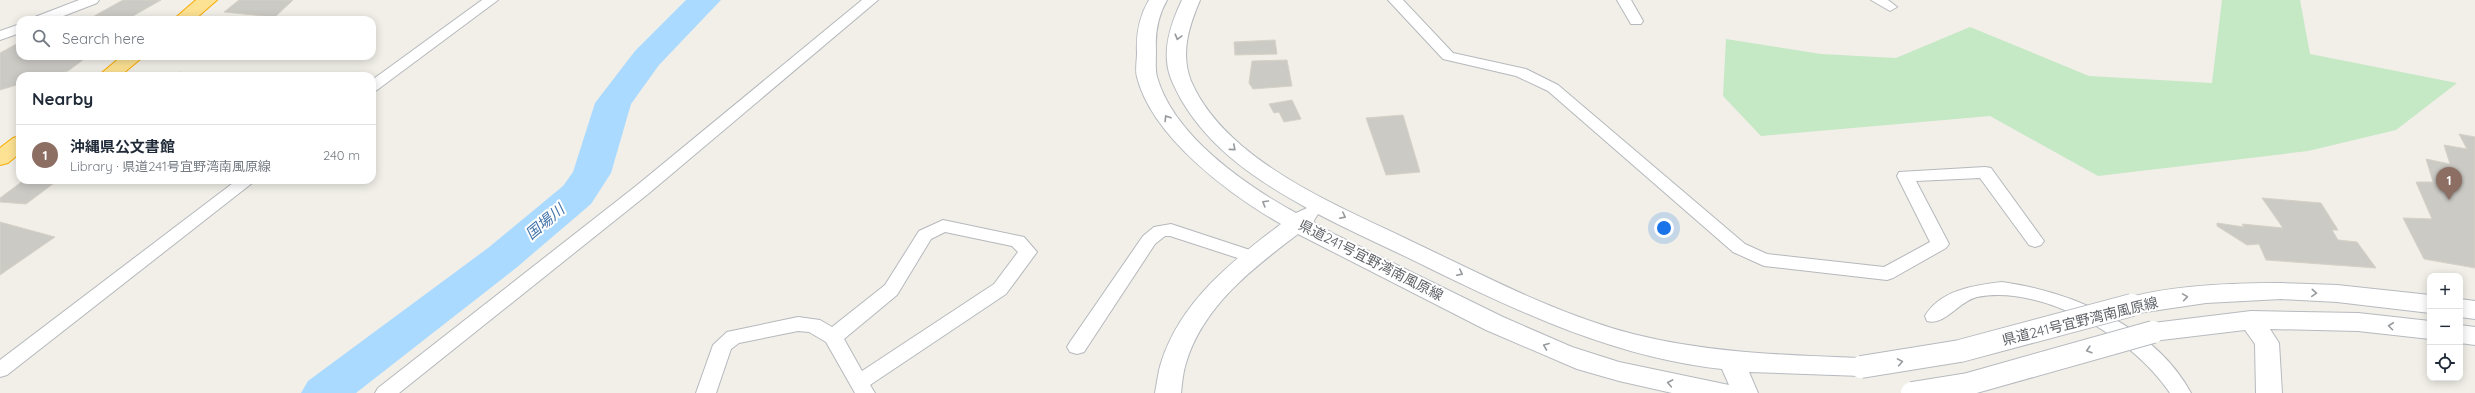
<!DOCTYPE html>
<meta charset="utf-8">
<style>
:root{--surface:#fff;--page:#f6f6f7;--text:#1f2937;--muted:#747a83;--line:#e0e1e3;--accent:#ea4335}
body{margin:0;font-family:Quicksand,"Noto Sans JP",sans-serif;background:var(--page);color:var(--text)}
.controls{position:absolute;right:12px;bottom:12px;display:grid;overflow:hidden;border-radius:8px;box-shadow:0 2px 10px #0003}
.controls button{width:36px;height:36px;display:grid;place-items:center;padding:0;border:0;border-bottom:1px solid var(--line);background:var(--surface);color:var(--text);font:20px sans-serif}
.you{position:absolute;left:1664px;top:228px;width:14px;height:14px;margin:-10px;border:3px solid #fff;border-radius:50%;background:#1a73e8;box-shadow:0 0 0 6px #1a73e833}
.badge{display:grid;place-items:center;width:26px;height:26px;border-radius:50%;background:var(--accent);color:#fff;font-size:13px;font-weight:700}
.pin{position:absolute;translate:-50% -33px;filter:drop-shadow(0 1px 2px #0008)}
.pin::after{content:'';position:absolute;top:21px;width:14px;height:12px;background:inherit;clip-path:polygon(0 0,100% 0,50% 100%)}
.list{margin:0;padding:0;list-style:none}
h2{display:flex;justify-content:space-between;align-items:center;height:52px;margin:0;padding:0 16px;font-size:17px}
h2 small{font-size:13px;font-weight:400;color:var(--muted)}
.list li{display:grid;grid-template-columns:26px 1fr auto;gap:12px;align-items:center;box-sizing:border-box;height:60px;padding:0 16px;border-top:1px solid var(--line)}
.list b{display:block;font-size:15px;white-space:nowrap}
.list p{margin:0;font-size:13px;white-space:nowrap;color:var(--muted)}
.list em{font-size:13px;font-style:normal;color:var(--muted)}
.icon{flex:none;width:22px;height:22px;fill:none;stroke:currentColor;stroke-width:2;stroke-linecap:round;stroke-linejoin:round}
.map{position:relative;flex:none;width:2475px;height:393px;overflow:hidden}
.search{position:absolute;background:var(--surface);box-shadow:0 2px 10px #0003;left:16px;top:16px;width:360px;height:44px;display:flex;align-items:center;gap:10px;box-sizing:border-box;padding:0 14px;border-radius:12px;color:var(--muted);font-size:15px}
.panel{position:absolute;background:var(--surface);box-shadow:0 2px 10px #0003;left:16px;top:72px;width:360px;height:112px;border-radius:12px}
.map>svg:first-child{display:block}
</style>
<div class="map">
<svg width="2475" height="393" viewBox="0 0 2475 393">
<rect width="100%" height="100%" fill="#f1efe8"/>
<path fill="#c5e8c5" d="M2222 0H2300L2310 54 2457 83 2396 130 2308 151 2098 176 1990 116 1761 136 1723 96 1726 39 1821 54 1896 58 1970 27 2089 76 2212 83Z"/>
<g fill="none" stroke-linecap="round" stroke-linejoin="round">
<path fill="#aadaff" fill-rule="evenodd" d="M686 0H721L659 65 631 104 611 173 591 204 516 268 356 393H301L308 381 488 248 563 186 573 172 595 103 635 51Z"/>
</g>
<path fill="#cccac5" stroke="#d6d1c6" d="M123 0H161L126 20H87Z
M239 0H293L275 17 224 12Z
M1275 40 1277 54 1235 55 1234 42Z
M20 42V56L87 57 68 71 49 76H20V84L0 90V53Z
M1287 60 1292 86 1253 89 1249 83 1252 61Z
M180 72 190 76H172Z
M1292 100 1301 119 1284 122 1279 112 1274 113 1269 104Z
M1403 115 1420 172 1386 175 1366 118Z
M2459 134 2475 137V268L2424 259 2403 218 2432 219 2416 182H2433L2426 159 2450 164 2444 145 2467 149Z
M24 180H58L26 204 0 202V198Z
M2262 198 2321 203 2338 230H2332L2338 240 2357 242 2376 268 2266 260 2259 244 2247 245 2217 226V223L2244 227 2242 224 2283 228Z
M0 222 55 237 0 275Z"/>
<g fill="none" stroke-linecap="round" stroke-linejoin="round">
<g stroke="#b5b8bc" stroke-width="2">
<path id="street" d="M79 0H99L97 3 53 20H33L35 17Z
M482 0H498L377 90 372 92V80Z
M862 0H878L648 194 399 393H375L378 388 636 186Z
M1388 0H1403L1453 53 1526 69 1558 85 1745 244 1767 254 1884 267 1930 242 1897 176 1899 172 1985 167 1991 168 2044 241 2041 245 2035 247 2029 245 1980 178 1916 181 1949 244 1946 248 1893 278 1887 280 1764 266 1733 252 1548 91 1516 76 1443 59Z
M1617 0H1631L1643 21 1641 24H1631Z
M1871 0H1888L1897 7 1890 11Z
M20 24V33L0 40V31Z
M237 180H256L7 375 0 377V360Z
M943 220 1024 237 1037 252 1006 294 870 385 875 393H855L826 342 809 332 798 331 739 343 731 349 716 393H696L713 345 727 332 798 317 820 320 832 327 885 285 919 231ZM945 232 1012 246 1018 252 994 284 862 371 844 339 897 295 931 239Z
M1171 224 1259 253 1262 257 1259 261 1253 263 1170 236H1165L1155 244 1084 352 1077 354 1070 352 1067 347 1070 342 1143 236 1154 227Z
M2002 282C2073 292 2155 327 2191 393H2170C2134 339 2045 284 1977 297 1959 301 1945 326 1927 321L1925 316C1940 290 1975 285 2002 282Z"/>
</g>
<g stroke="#b6babf" stroke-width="2">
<path id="secondary" d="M1149 0H1167C1158 16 1155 32 1156 50 1156 58 1155 69 1157 77 1174 136 1245 185 1296 213L1307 208C1258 181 1211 150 1182 101 1175 88 1168 76 1167 61 1165 40 1173 19 1182 0H1200C1189 26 1180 53 1191 81 1202 107 1221 128 1242 146 1292 188 1355 214 1413 242 1485 276 1556 314 1633 334 1708 353 1784 355 1861 358L1870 360 1874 367 1870 374 1861 376 1749 372 1758 393H1672L1619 381 1577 369 1486 330 1298 234C1253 268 1203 306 1186 363 1183 372 1182 383 1181 393H1155C1157 383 1158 372 1161 363 1180 302 1232 261 1281 224 1230 195 1152 137 1137 77 1135 70 1137 60 1137 53 1136 34 1139 17 1149 0ZM1318 214C1354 233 1391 249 1427 267 1521 313 1617 358 1722 369L1729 385 1619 362 1572 347 1503 317 1336 235 1313 222Z
M2281 283 2337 285 2430 295V313L2337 302 2281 299 2206 303 2132 314 2124 311 2120 305 2124 299C2170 285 2233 283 2281 283Z
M2460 299 2475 301V319L2460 317Z
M2251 311 2358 313 2430 321V339L2358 331 2270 329 2279 343 2282 393H2256L2255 344 2245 330 2153 341 2144 338 2141 332 2144 326 2153 323Z
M2460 325 2475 327V345L2460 343Z"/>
</g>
<g stroke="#f9ab00" stroke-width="2">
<path id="highway" d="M196 0H217L194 20H173Z
M122 56H144L120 76H98Z
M20 136V153L8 163 0 165V148L13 138Z"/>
</g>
<use href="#street" fill="#fff" fill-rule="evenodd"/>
<use href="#secondary" fill="#fff" fill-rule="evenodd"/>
<use href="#highway" fill="#fde293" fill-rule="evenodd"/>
<g stroke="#b6babf" stroke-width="24" stroke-linecap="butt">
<path id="secondary-bridge" d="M1861 367 1960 351 2132 305
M1912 393 1968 384 2153 332"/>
</g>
<use href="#secondary-bridge" stroke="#fff" stroke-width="22"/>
</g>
<defs><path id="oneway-chevron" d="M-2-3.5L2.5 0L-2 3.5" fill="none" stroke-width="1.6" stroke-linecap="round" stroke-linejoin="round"/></defs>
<g stroke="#979a9d">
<use href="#oneway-chevron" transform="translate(1178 37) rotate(105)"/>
<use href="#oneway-chevron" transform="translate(1167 118) rotate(-122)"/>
<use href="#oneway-chevron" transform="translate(1233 148) rotate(40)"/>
<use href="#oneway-chevron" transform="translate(1265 203) rotate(-149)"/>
<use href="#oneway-chevron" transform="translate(1343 216) rotate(27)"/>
<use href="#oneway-chevron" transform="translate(1460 273) rotate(26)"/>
<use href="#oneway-chevron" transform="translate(2314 293) rotate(4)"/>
<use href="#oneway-chevron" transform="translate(2185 297) rotate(-9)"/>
<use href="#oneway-chevron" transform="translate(2391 326) rotate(-173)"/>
<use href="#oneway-chevron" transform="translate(1546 346) rotate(-158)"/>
<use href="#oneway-chevron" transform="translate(2089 350) rotate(164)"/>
<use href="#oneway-chevron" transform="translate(1900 362) rotate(-10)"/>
<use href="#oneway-chevron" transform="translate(1670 383) rotate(-169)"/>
</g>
<g text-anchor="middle" stroke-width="4" stroke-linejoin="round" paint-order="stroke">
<g font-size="14" fill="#5f6368" stroke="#fff">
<text transform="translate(1371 260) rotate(27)" y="5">県道241号宜野湾南風原線</text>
<text transform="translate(2080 321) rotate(-14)" y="5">県道241号宜野湾南風原線</text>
</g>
<g font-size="15" font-style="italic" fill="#4174aa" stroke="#fff">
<text transform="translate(545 222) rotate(-40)" y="5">国場川</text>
</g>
</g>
</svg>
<div class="controls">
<button>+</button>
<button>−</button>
<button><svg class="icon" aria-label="locate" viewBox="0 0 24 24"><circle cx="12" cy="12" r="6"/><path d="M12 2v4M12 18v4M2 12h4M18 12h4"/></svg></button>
</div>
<div class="you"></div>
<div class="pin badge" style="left:2449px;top:200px;background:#8d6e63">1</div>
<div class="search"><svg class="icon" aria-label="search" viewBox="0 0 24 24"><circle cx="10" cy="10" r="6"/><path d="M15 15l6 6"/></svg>Search here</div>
<section class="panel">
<h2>Nearby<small></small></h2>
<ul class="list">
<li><span class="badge" style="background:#8d6e63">1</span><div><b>沖縄県公文書館</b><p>Library · 県道241号宜野湾南風原線</p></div><em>240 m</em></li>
</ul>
</section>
</div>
